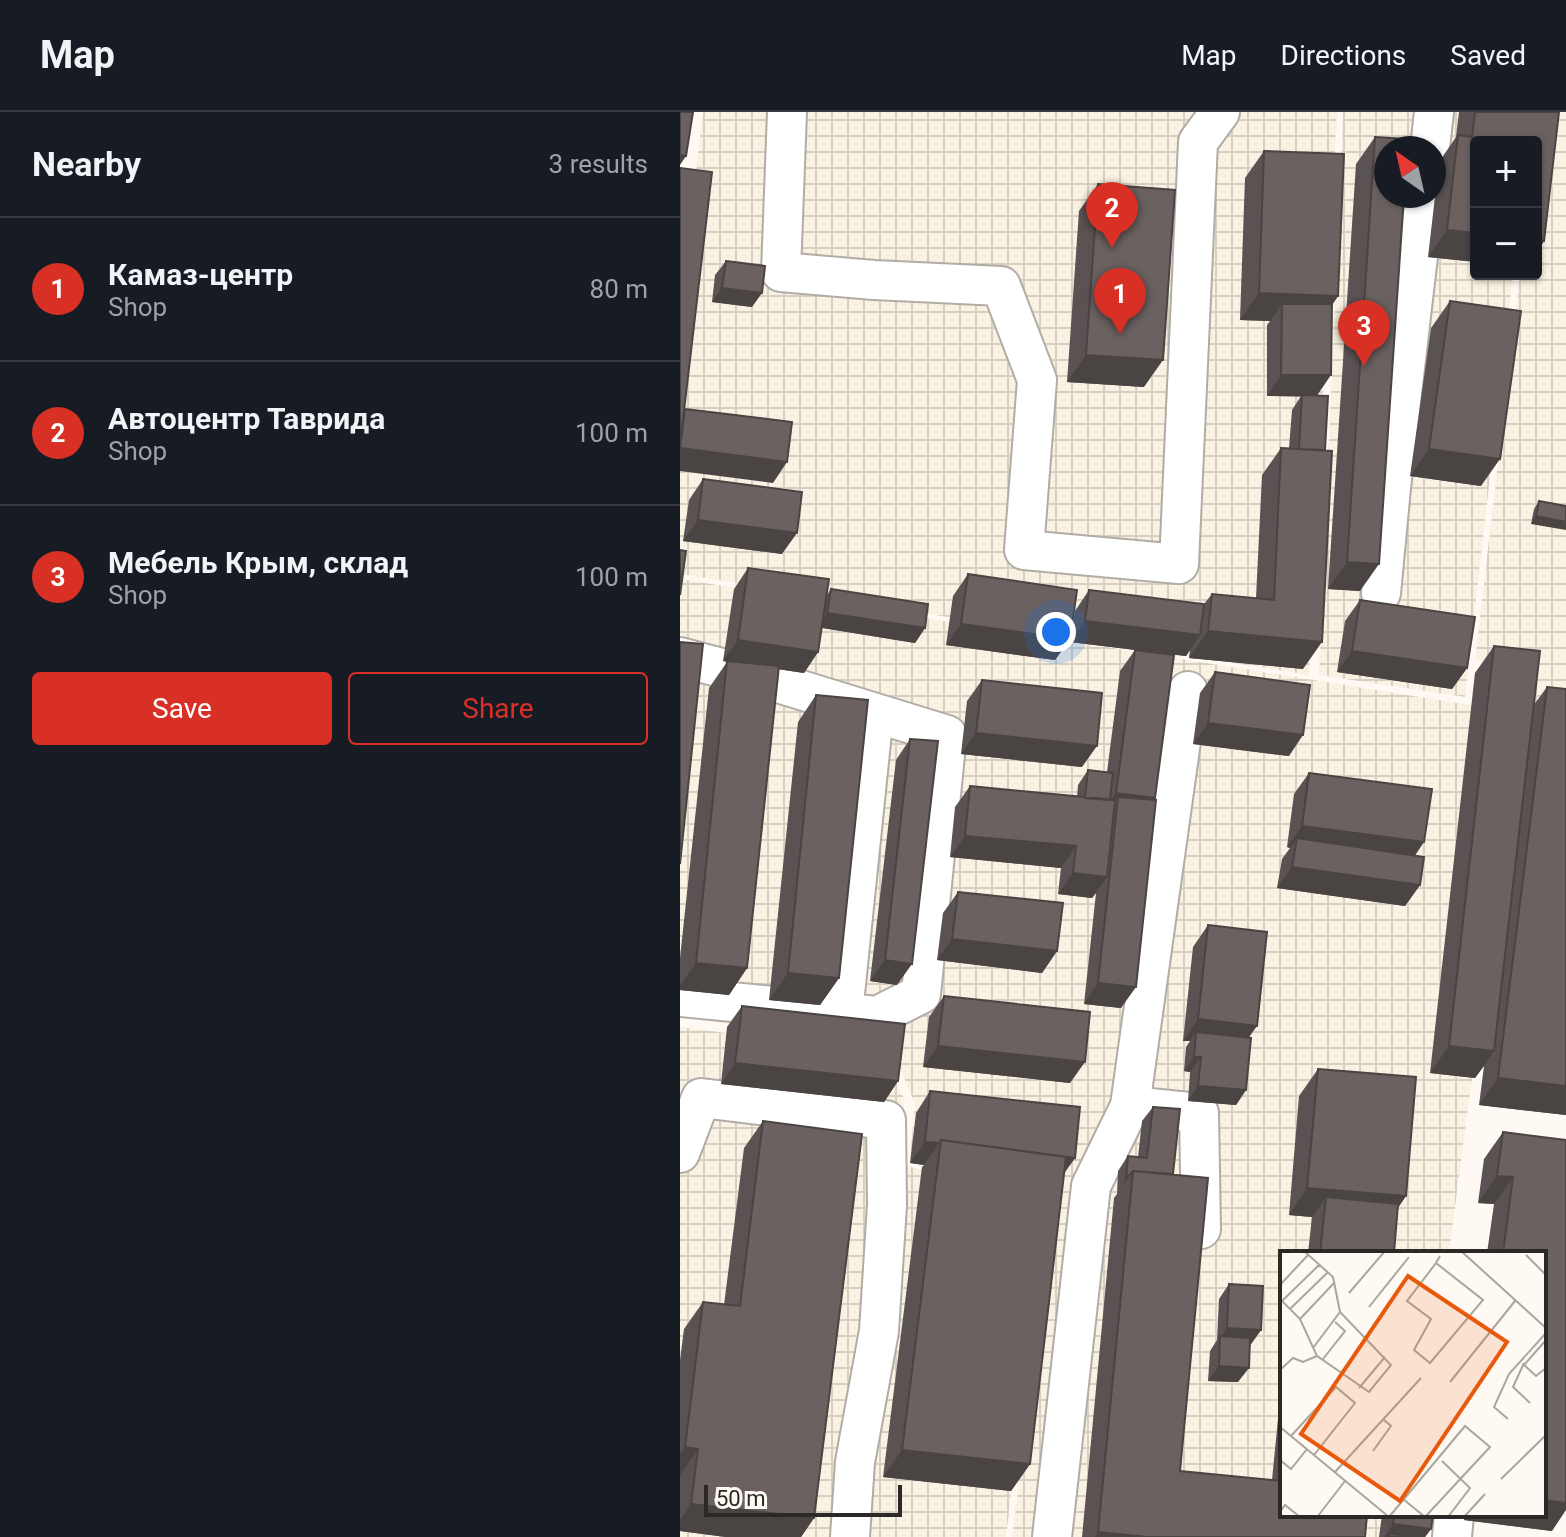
<!DOCTYPE html>
<meta charset="utf-8">
<style>
:root{--surface:#171b24;--page:#242831;--text:#f1f3f6;--muted:#9ea1a6;--line:#363941;--accent:#d93025}
body{margin:0;font-family:Roboto,sans-serif;background:var(--page);color:var(--text)}
.controls{position:absolute;right:24px;top:24px;display:grid;overflow:hidden;border-radius:8px;box-shadow:0 2px 6px #0004}
.controls button{width:72px;height:72px;display:grid;place-items:center;padding:0;border:0;border-bottom:2px solid var(--line);background:var(--surface);color:var(--text);font:40px sans-serif}
.compass{position:absolute;left:694px;top:24px;width:72px;height:72px;border-radius:50%;background:var(--surface);box-shadow:0 2px 6px #0004;rotate:326deg}
.scale{position:absolute;left:24px;bottom:20px;width:198px;box-sizing:border-box;padding-left:8px;border:4px solid #2a2926;border-top:0;font-size:22px;line-height:28px;white-space:nowrap;color:#2a2926;-webkit-text-stroke:6px #fef9f2;paint-order:stroke}
.you{position:absolute;left:376px;top:520px;width:28px;height:28px;margin:-20px;border:6px solid #fff;border-radius:50%;background:#1a73e8;box-shadow:0 0 0 12px #1a73e833}
.badge{display:grid;place-items:center;width:52px;height:52px;border-radius:50%;background:var(--accent);color:#fff;font-size:26px;font-weight:700}
.pin{position:absolute;translate:-50% -66px;filter:drop-shadow(0 2px 4px #0008)}
.pin::after{content:'';position:absolute;top:42px;width:28px;height:24px;background:inherit;clip-path:polygon(0 0,100% 0,50% 100%)}
.list{margin:0;padding:0;list-style:none}
h2{display:flex;justify-content:space-between;align-items:center;height:104px;margin:0;padding:0 32px;font-size:34px}
h2 small{font-size:26px;font-weight:400;color:var(--muted)}
.list li{display:grid;grid-template-columns:52px 1fr auto;gap:24px;align-items:center;box-sizing:border-box;height:144px;padding:0 32px;border-top:2px solid var(--line)}
.list b{display:block;font-size:30px;white-space:nowrap}
.list p{margin:0;font-size:26px;white-space:nowrap;color:var(--muted)}
.list em{font-size:26px;font-style:normal;color:var(--muted)}
.actions{display:flex;gap:16px;padding:24px 32px}
.actions a{flex:1;padding:18px 0;border:2px solid var(--accent);border-radius:8px;text-align:center;font-size:28px;color:var(--accent)}
.actions .main{background:var(--accent);color:#fff}
.map{position:relative;flex:none;width:886px;height:1425px;overflow:hidden}
header{display:flex;align-items:center;gap:48px;box-sizing:border-box;height:112px;padding:0 40px;background:var(--surface);border-bottom:2px solid var(--line)}
header strong{font-size:38px}
nav{display:flex;gap:44px;margin-inline-start:auto;font-size:28px}
main{display:flex}
aside{flex:1;background:var(--surface)}
.map>svg:first-child{display:block}
</style>
<header>
<strong>Map</strong>
<nav><a>Map</a><a>Directions</a><a>Saved</a></nav>
</header>
<main>
<aside>
<h2>Nearby<small>3 results</small></h2>
<ul class="list">
<li><span class="badge">1</span><div><b>Камаз-центр</b><p>Shop</p></div><em>80 m</em></li>
<li><span class="badge">2</span><div><b>Автоцентр Таврида</b><p>Shop</p></div><em>100 m</em></li>
<li><span class="badge">3</span><div><b>Мебель Крым, склад</b><p>Shop</p></div><em>100 m</em></li>
</ul>
<div class="actions"><a class="main">Save</a><a>Share</a></div>
</aside>
<div class="map">
<svg width="886" height="1425" viewBox="0 0 886 1425">
<defs>
<pattern id="industrial-grid" width="8" height="8" patternUnits="userSpaceOnUse" patternTransform="scale(2)"><rect width="8" height="8" fill="#f9f1e2"/><path d="M0 4h8M4 0v8" fill="none" stroke="#d6cfc2"/></pattern>
</defs>
<rect width="100%" height="100%" fill="#fef9f2"/>
<path fill="url(#industrial-grid)" fill-rule="evenodd" d="M23 0H657L629 563 0 462V194Z
M663 0H851L796 30V162H833L785 585 639 563ZM706 36H754V84H706Z
M859 0H886V599L845 594 846 555 795 548 840 162H856V30Z
M0 467 840 601 769 1141H602V1403H735L732 1425H332L377 1073 230 1046 235 992 210 933 0 905Z
M0 915 205 941 224 987 221 1053 366 1082 326 1425H0Z"/>
<g fill="none" stroke-linecap="round" stroke-linejoin="round">
<g stroke="#b1ada6" stroke-width="42">
<path id="minor" d="M107 0 101 160 194 168 321 174 357 268 344 438 499 452 518 30 540 0
M750 36 754 0
M701 481 711 376 745 84
M0 545 95 570 267 623 241 882 197 904 0 885
M163 901 194 601
M450 994 519 1001 521 1117
M0 1041 21 986 206 1008 207 1093 199 1219 175 1350 170 1425
M372 1425 411 1074 450 994 508 579
M772 1425 774 1403"/>
</g>
<use href="#minor" stroke="#fff" stroke-width="38"/>
</g>
<path fill="#5b5353" d="M779 0H879L864 129 856 141V30H796V150L748 145 759 50 776 25Z
M695 25 680 479 648 477 676 52Z
M584 39 658 184 652 193 637 284 623 557 509 546 510 538 506 544 478 541 474 688 441 896 404 892 416 781 412 786 378 782 381 756 270 745 275 695 290 674 397 685 398 673 408 658 427 660 440 559 455 538 390 530 395 499 409 478 524 492 532 482 576 486 582 363 601 336H609L612 298 621 284H587V213L590 209 560 208 565 66Z
M418 72 464 275 387 270 399 99Z
M46 149 72 195 32 190 35 163Z
M770 189 801 374 730 364 751 216Z
M23 367 102 442 3 429 9 388Z
M859 389 886 394 851 412 854 397Z
M68 456 147 483 151 477 245 516 235 531 142 516 138 540 124 561 98 557 67 856 49 883 0 878V846L29 576 47 550 43 549 54 477Z
M288 462 390 527 375 548 266 533 273 484Z
M680 488 787 556 772 577 657 560 665 509Z
M814 534 853 594 867 575 886 1003 799 993 804 954 795 966 750 961 795 561Z
M535 560 609 644 513 632 520 581Z
M302 568 402 655 281 642 287 589Z
M136 583 159 866 140 893 89 888 118 610Z
M230 627 217 873 190 869 216 648Z
M629 661 735 743 740 773 725 794 597 776 602 747 610 736 607 735 614 682Z
M278 780 377 839 362 861 257 848 263 801Z
M528 813 569 925 566 978 556 993 508 989 510 960 504 959 506 935 510 929H503L513 835Z
M264 884 390 971 243 955 249 905Z
M62 894 218 969 204 990 41 972 47 915Z
M638 957 726 1084 718 1096 714 1141H628L632 1105 609 1103 619 984Z
M250 979 395 1046 384 1061 350 1352 331 1379 203 1365 242 1055 244 1053 230 1051 236 1001Z
M473 995 493 1062 500 1359 592 1368 602 1266V1403L685 1425H402L434 1086 437 1082 438 1059 448 1044 458 1045 462 1009Z
M83 1009 134 1406 121 1425H46L0 1419V1248L4 1217 23 1190 44 1193 64 1036Z
M823 1020 886 1028 872 1419 784 1408 785 1403H864V1141H807L814 1092 798 1091 804 1047Z
M549 1172 581 1218 571 1232 558 1270 528 1269 530 1239 537 1228 539 1187Z
M702 1403H753L751 1417 745 1425H699Z"/>
<path fill="#4a4443" d="M0 43 6 44 0 53Z
M767 118 796 121V150L748 145Z
M856 128 864 129 856 141Z
M42 176 82 181 72 195 32 190Z
M579 181 658 184 640 211 602 192 590 209 560 208Z
M406 243 483 248 464 275 387 270Z
M601 263H651L636 285 587 284Z
M0 336 107 350 93 371 0 359Z
M749 337 820 347 801 374 730 364Z
M856 404 886 410V418L851 412Z
M18 408 117 421 102 442 3 429Z
M667 450 699 452 680 479 648 477Z
M147 501 245 516 235 531 137 515Z
M405 509 520 523 506 544 390 530Z
M281 512 390 527 375 548 266 533Z
M528 519 642 530 623 557 509 546Z
M58 528 138 540 124 561 43 549Z
M672 539 787 556 772 577 657 560Z
M528 611 623 623 609 644 513 632Z
M296 621 417 634 402 655 281 642Z
M436 681 475 686 460 707 438 685 426 703 428 693Z
M622 714 744 730 730 751 617 726 610 736 607 735Z
M285 724 396 734 381 756 270 745Z
M612 755 740 773 725 794 597 776Z
M393 761 427 765 412 786 378 782Z
M272 827 377 839 362 861 257 848Z
M205 848 232 852 217 873 190 869Z
M16 851 67 856 49 883 0 878V873Z
M108 861 159 866 140 893 89 888Z
M418 871 456 875 441 896 404 892Z
M518 907 577 914 562 935 516 920 510 929H503Z
M258 934 405 950 390 971 243 955Z
M769 934 814 939 795 966 750 961Z
M514 945H521L510 960 504 959Z
M55 951 218 969 204 990 41 972Z
M818 966 886 974V1003L799 993Z
M518 974 566 978 556 993 508 989Z
M245 1030 259 1031 244 1053 230 1051Z
M261 1032 395 1046 380 1067Z
M817 1064 833 1065 814 1092 798 1091Z
M627 1076 726 1084 707 1111 646 1085 632 1105 609 1103Z
M547 1216 581 1218 571 1232 540 1227Z
M539 1254 569 1256 558 1270 528 1269Z
M5 1335 18 1337 0 1363V1342Z
M222 1338 350 1352 331 1379 203 1365Z
M864 1388 886 1391V1398L872 1419 784 1408 788 1403H864Z
M11 1392 134 1406 121 1425H46L0 1419V1408Z
M713 1412 751 1417 745 1425H709V1422L708 1425H704Z
M418 1420 468 1425H415Z"/>
<path fill="#6a6160" stroke="#4a4443" stroke-width="2" d="M0 0H13L6 44 0 43Z
M795 0H879L864 129 856 128V30H796V121L767 118 778 23 792 25Z
M695 25 727 27V36H706V84H724L699 452 667 450Z
M584 39 664 42 658 184 579 181Z
M0 56 32 60 0 333Z
M418 72 495 78 483 248 406 243Z
M46 149 85 154 82 181 42 176Z
M770 189 841 199 820 347 749 337Z
M602 192H652L651 263H601Z
M622 283 648 284 645 338 619 337Z
M5 297 112 310 107 350 0 336Z
M601 336 652 339 642 530 528 519 532 482 594 488Z
M23 367 122 380 117 421 18 408Z
M859 389 886 394V410L856 404Z
M0 438 6 439 0 483Z
M68 456 149 467 138 540 58 528Z
M288 462 397 478 390 527 281 512Z
M151 477 248 492 245 516 147 501Z
M409 478 524 492 520 523 405 509Z
M680 488 795 505 787 556 672 539Z
M0 530 23 532 0 752Z
M814 534 860 539 814 939 769 934Z
M455 538 494 543 475 686 436 681Z
M47 549 99 554 67 856 16 851Z
M535 560 630 573 623 623 528 611Z
M302 568 422 581 417 634 296 621Z
M867 575 886 577V974L818 966Z
M136 583 188 588 159 866 108 861Z
M230 627 258 629 232 852 205 848Z
M408 658 433 661 430 688 405 686Z
M629 661 752 677 744 730 622 714Z
M290 674 435 688 427 765 393 761 396 734 285 724Z
M438 685 476 688 456 875 418 871Z
M617 726 744 745 740 773 612 755Z
M278 780 383 791 377 839 272 827Z
M528 813 587 820 577 914 518 907Z
M264 884 410 900 405 950 258 934Z
M62 894 225 912 218 969 55 951Z
M516 920 571 926 566 978 518 974 521 945H514Z
M638 957 736 965 726 1084 627 1076Z
M250 979 400 995 395 1046 261 1028 259 1031 245 1030Z
M473 995 500 997 493 1062 453 1059 446 1067 448 1044 467 1046Z
M83 1009 182 1022 134 1406 11 1392 18 1337 5 1335 23 1190 60 1194Z
M823 1020 886 1028V1391L864 1388V1141H823L833 1065 817 1064Z
M261 1028 386 1045 350 1352 222 1338Z
M453 1059 528 1066 500 1359 602 1369V1403H687L685 1425H468L418 1420Z
M646 1085 718 1092 714 1141H640Z
M549 1172 583 1174 581 1218 547 1216Z
M540 1224 570 1226 569 1256 539 1254Z
M714 1403H753L751 1417 713 1412Z
M709 1422 743 1425H709Z"/>
<g transform="translate(600 1139)">
<rect width="266" height="266" fill="#fef9f2"/>
<path fill="none" stroke="#a9a6a0" stroke-width="2" d="M181 0 266 77M246 4 266 24M156 12 203 49 150 112 134 99 151 68 127 50 156 12 160 5M0 34 28 4M69 42 105 0M0 48 20 68 37 105M2 50 39 14M89 56 129 6M10 58 48 21M20 68 55 31M266 89 244 114 256 125 266 117M33 97 60 61M43 108 65 80 55 71M244 112 233 136 250 152M0 119 13 107 23 111 37 105 89 141 111 114 60 61 53 26 24 0M170 131 235 50M79 137 105 106M228 168 214 156 229 123 266 82M0 176 109 266M11 185 56 136 75 152 34 204M93 200 111 175 104 169M0 209 11 218 27 198M162 210 190 237 168 266M55 221 141 127M221 228 266 184M123 248 145 266M0 261 5 254 20 266M38 265 65 230M109 266 185 175 210 196 145 266M184 266 205 243"/>
<path fill="#e8590c" fill-opacity="0.15" stroke="#e8590c" stroke-width="4" d="M128 25 227 91 120 250 21 183Z"/>
<rect width="266" height="266" fill="none" stroke="#2a2926" stroke-width="4"/>
</g>
</svg>
<div class="controls">
<button>+</button>
<button>−</button>
</div>
<svg class="compass" viewBox="-18 -18 36 36"><path d="M0-13l5 13h-10z" fill="#e53935"/><path d="M0 13l5-13h-10z" fill="#9ea1a6"/></svg>
<div class="scale">50 m</div>
<div class="you"></div>
<div class="pin badge" style="left:440px;top:222px">1</div>
<div class="pin badge" style="left:432px;top:136px">2</div>
<div class="pin badge" style="left:684px;top:254px">3</div>
</div>
</main>
